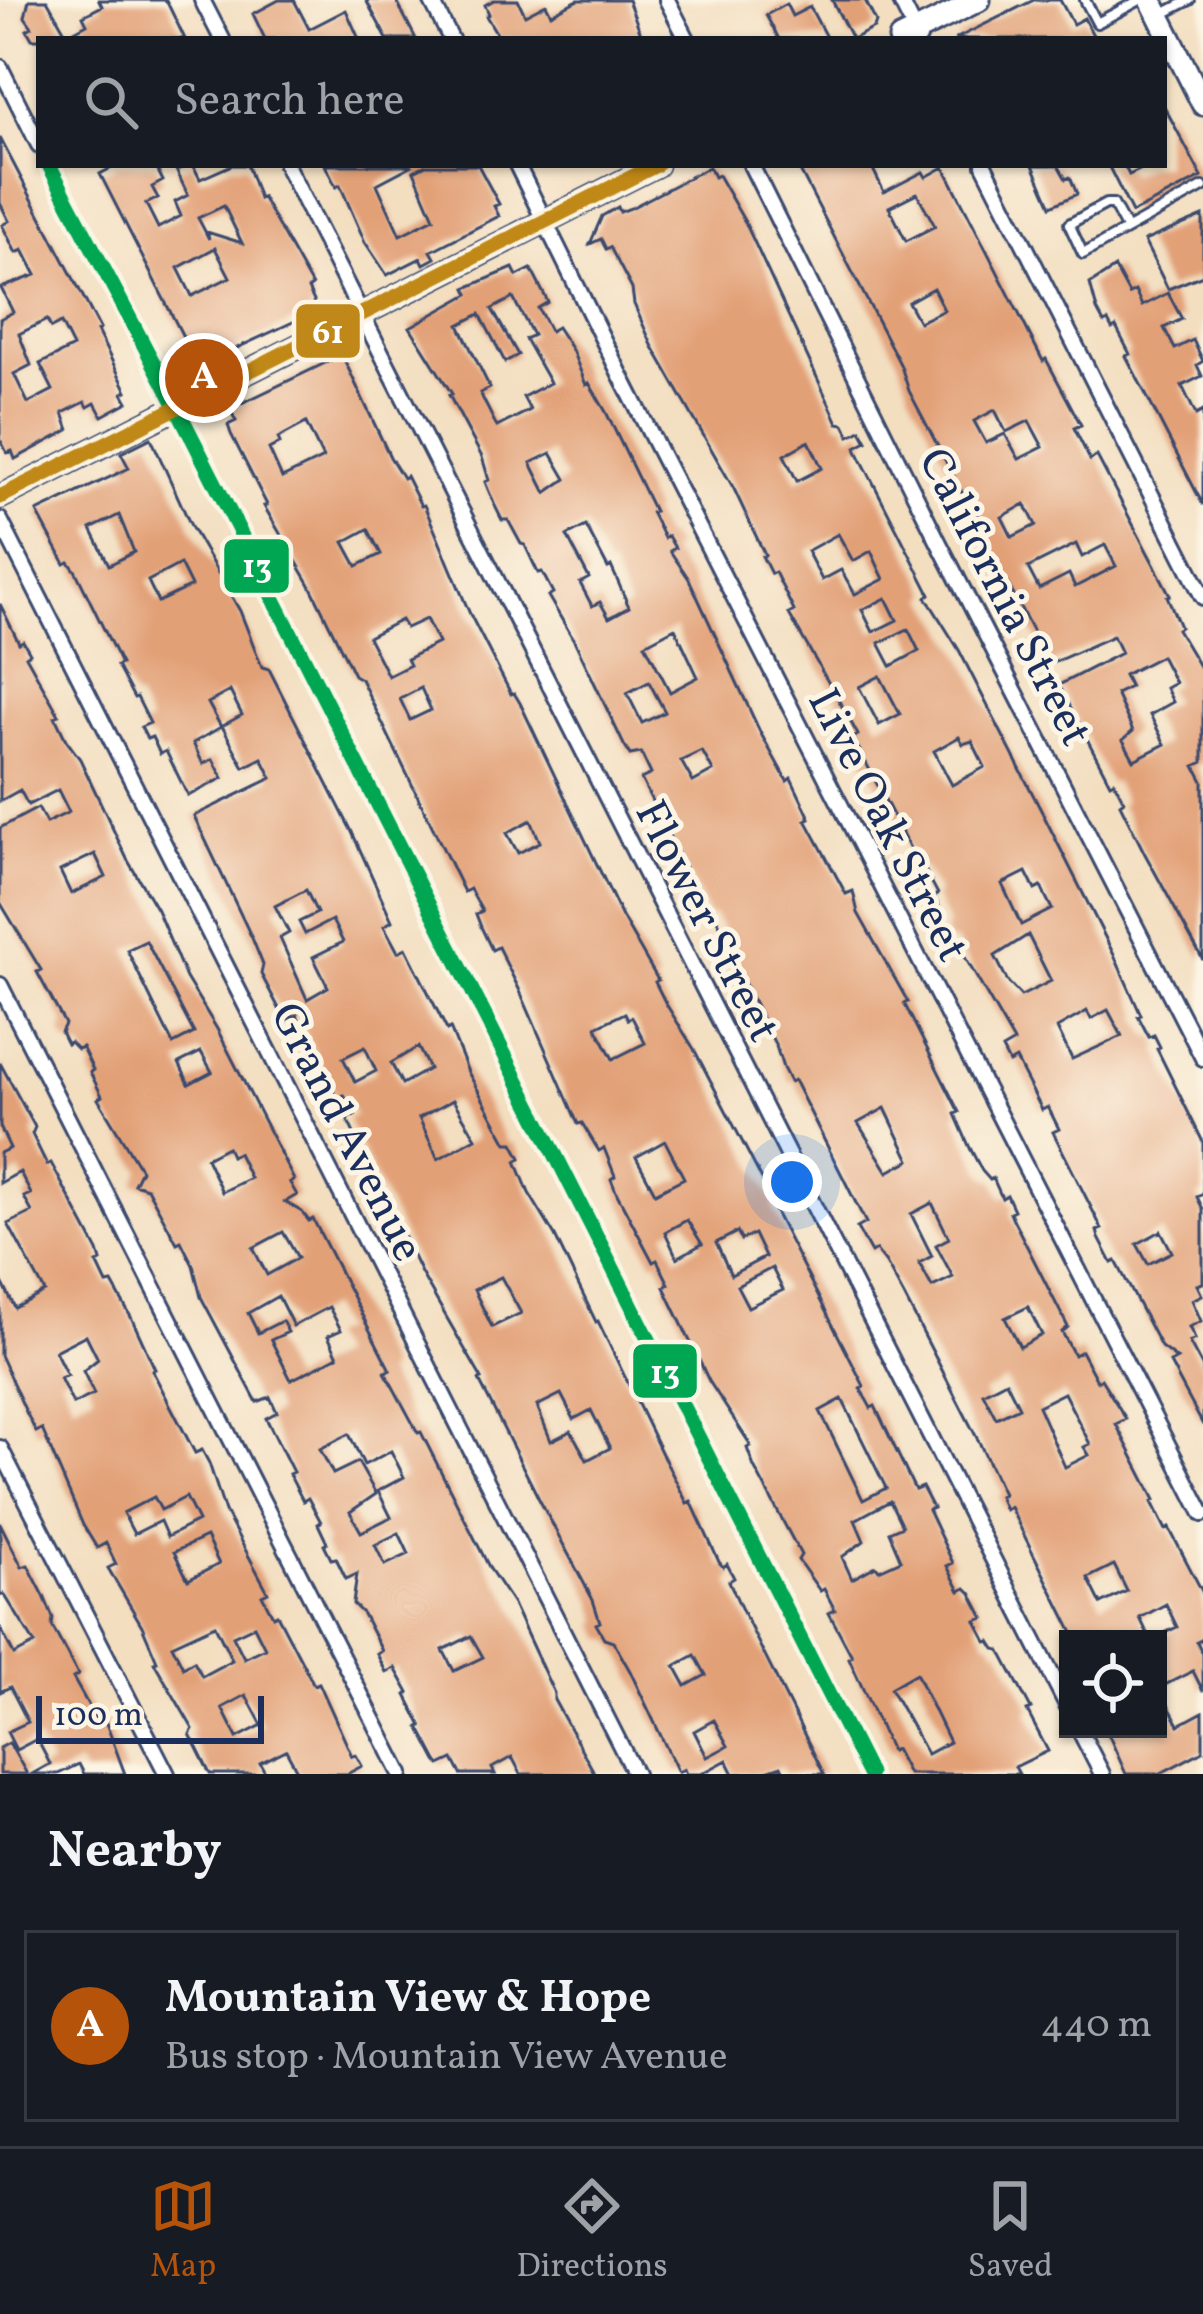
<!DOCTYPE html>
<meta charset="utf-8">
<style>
:root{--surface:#171b24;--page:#242831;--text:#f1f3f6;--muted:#9ea1a6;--line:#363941;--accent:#b45309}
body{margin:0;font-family:Vollkorn,serif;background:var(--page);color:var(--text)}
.controls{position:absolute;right:36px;bottom:36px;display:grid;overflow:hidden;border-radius:0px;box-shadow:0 3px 9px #0004}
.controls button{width:108px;height:108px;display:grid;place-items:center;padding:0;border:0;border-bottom:3px solid var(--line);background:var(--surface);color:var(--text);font:60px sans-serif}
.scale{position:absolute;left:36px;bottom:30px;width:228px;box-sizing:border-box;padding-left:12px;border:6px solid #1b2f5e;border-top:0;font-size:33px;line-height:42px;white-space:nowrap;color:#1b2f5e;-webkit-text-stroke:9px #fcf5e5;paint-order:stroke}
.you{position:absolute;left:792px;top:1182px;width:42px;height:42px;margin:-30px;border:9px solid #fff;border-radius:50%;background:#1a73e8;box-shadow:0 0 0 18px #1a73e833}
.badge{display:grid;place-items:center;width:78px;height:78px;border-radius:50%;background:var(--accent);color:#fff;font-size:39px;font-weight:700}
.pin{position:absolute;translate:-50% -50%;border:6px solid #fff;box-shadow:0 3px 12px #0006}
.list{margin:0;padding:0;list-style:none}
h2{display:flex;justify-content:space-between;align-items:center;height:156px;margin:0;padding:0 48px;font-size:51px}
h2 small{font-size:39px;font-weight:400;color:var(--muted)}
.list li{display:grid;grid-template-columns:78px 1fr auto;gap:36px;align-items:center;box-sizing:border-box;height:192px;margin:0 24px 24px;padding:0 24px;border:3px solid var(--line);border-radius:0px}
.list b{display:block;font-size:45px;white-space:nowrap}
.list p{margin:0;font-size:39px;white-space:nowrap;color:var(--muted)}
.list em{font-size:39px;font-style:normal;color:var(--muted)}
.icon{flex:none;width:66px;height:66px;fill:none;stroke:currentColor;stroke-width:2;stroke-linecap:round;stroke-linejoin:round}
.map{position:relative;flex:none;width:1203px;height:1774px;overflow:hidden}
.search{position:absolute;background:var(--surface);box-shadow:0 3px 9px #0004;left:36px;right:36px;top:36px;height:132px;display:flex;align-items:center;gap:30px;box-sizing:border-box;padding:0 42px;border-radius:0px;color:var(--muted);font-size:45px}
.sheet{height:372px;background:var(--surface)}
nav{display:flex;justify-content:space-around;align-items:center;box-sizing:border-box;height:168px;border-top:3px solid var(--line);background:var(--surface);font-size:33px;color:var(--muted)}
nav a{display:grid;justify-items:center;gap:6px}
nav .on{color:var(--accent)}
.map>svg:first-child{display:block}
</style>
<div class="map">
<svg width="1203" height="1774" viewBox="0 0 1203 1774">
<rect width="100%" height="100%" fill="#fcf5e5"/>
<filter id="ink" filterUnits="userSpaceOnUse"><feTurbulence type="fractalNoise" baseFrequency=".00833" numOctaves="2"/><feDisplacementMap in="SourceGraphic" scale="24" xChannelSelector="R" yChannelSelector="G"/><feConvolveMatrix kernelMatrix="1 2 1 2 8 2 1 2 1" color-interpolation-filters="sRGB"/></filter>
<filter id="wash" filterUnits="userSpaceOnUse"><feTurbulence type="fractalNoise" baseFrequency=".004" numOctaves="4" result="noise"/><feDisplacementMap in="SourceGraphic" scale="48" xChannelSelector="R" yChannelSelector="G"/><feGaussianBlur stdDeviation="2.7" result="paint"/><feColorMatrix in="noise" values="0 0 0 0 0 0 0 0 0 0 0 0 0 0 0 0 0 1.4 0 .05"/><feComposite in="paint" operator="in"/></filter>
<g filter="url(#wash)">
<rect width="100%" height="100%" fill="#f3dec0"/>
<g id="blocks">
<path fill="#e2a077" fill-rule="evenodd" d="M29 0H47L67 35 87 24 83 16 102 6 99 0H166L185 39H32L27 30 32 27 25 17Z
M279 0H294L309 29 346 10 359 39H265L253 14Z
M366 0H396L416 39H387Z
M494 0H518L525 15 546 4 551 14 578 0H628L643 39H500L486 16 489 14 485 5Z
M832 0H865L876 22 874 28 852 39Z
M1034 0H1060L1073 24 1084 18 1095 39H955Z
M786 4 792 16 810 7 827 39H779L766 15Z
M1164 106 1202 177 1132 213 1108 165H1124L1129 175 1150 165H1164Z
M0 138 100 329 97 331 127 391 123 393 128 402 102 416 95 403 88 407 85 402 63 413 69 430 15 459 12 451 7 453 0 439V319L13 312 1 288 36 275 23 250 16 253 2 225 9 221 0 203ZM47 320 51 328 61 323 73 347 40 364 53 390 28 403 14 374 31 365 19 334Z
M117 165H155L163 181 152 187 158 198 146 204 158 228 181 216 175 202 188 195 176 170 193 165 200 179 232 165H247L259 199 262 197 312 286 308 289 314 301 308 315 198 366 100 174ZM224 206 242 243 207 232 209 239 198 218ZM215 248 230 277 192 296 178 268Z
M325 165H413L377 184 400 235 434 218 414 171 426 165H478L499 204 494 206 499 216 431 251 435 258 424 264 421 258 387 275 365 242 340 185 336 187Z
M797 165H871L884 192 923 172 926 177 944 167 1043 361 1046 359 1081 425 1074 428 1090 460 1097 456 1170 595 1167 596 1180 627 1177 629 1203 673V762L1195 766 1203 781V960L1145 854 1120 804 1124 801 1114 781 1110 783 1059 685 1121 653 1113 636 1050 664 991 552 979 526 983 524 972 502 968 504 909 391 901 366ZM917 193 935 226 906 241 889 207ZM933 288 944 310 919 322 908 302ZM995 410 1006 432 1029 421 1043 447 1019 459 1005 434 986 443 974 421ZM1025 504 1036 525 1012 537 1002 517ZM1076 544 1082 557 1105 545 1116 566 1075 587 1069 574 1039 589 1028 568ZM1161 656 1175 683 1166 688 1173 702 1150 715 1165 744 1134 760 1123 740 1133 731 1116 694 1130 687 1124 675Z
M1033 165H1058L1066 179 1070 177 1077 194 1051 206Z
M709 167 714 177 718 175 746 224 838 423 844 424 850 436 861 430 867 441 856 447 857 451 930 594 926 597 959 650 1045 818 1113 953 1141 1015 1138 1016 1149 1037 1154 1035 1160 1047 1157 1049 1203 1142V1194L1197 1197 1203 1209V1283L1197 1285 1202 1295 1192 1300 1201 1321 1189 1327 1195 1339 1189 1342 1203 1368V1425L1170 1363 1177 1359 1161 1347 1116 1261 1112 1263 1099 1238 1097 1231 1102 1229 1053 1132 1059 1129 1048 1107 1042 1110 1016 1059 1009 1063 1002 1049 1014 1042 955 940 950 942 944 930 948 928 946 920 934 896 938 894 924 868 919 866 862 755 853 738 858 735 847 715 789 614 794 611 775 572 771 574 762 556 765 555 734 489 652 345 634 304 632 289 610 247 606 249 601 239 590 244 602 216 618 207 620 212 631 208ZM809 441 822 468 797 481 784 455ZM838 534 853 561 871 551 884 579 855 594 841 570 822 580 807 551ZM886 598 897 620 873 632 862 610ZM908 629 919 651 891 666 879 643ZM880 676 900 714 879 725 859 687ZM959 737 963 744 972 741 985 767 952 785 934 751ZM1026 872 1035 890 1041 887 1052 909 1021 925 1002 884ZM1028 935 1051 981 1021 996 1008 982 995 956ZM1108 1010 1122 1036 1072 1059 1057 1028 1087 1011 1091 1019ZM1161 1231 1172 1252 1148 1264 1137 1244Z
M1203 216V275L1168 289 1144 241Z
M513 268 517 276 531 269 548 302 538 308 550 331 557 327 572 350 586 385 589 383 606 412 654 511 651 512 664 538 668 536 675 548 670 551 689 579 760 732 787 781 791 778 810 818 806 820 846 894 853 891 858 913 908 1002 904 1003 959 1112 955 1114 970 1148 982 1171 990 1180 993 1178 1002 1198 1007 1195 1014 1210 1010 1212 1013 1219 1068 1327 1062 1332 1074 1355 1081 1351 1097 1381 1101 1379 1126 1419 1116 1424 1155 1500 1152 1502 1166 1530 1169 1528 1203 1593V1639L1197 1642 1203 1654V1691L1193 1671 1159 1688 1179 1725 1203 1712V1751L1159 1774H1126L1106 1729H1158V1636L1177 1627 1166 1604 1140 1618 1148 1635 1140 1639H1076L1010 1507 1005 1510 999 1496 1003 1494 980 1444 904 1296 886 1263 876 1250 871 1253 857 1228 866 1223 794 1080 790 1082 783 1068 776 1046 727 949 731 948 725 934 714 914 709 916 641 779 651 774 641 753 630 755 624 745 575 642 548 596 553 593 542 572 538 573 525 545 521 544 508 520H502L495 506 485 482 489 480 482 457 449 395 452 394 410 327 469 294 466 288ZM513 298 533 335 525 339 550 383 523 397 530 410 497 427 480 393 490 388 459 325 480 314 505 362 518 355 492 309ZM551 453 566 479 546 493 531 463ZM586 526 608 568 611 566 629 607 609 618 600 602 592 606 580 583 589 578 567 536ZM675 628 698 677 670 692 645 644ZM649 682 665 712 642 723 627 693ZM702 751 713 771 693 782 681 761ZM885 1108 910 1160 888 1172 858 1123ZM932 1203 949 1238 936 1245 953 1277 932 1287 919 1263 932 1256 911 1214ZM1028 1307 1042 1335 1020 1347 1005 1318ZM1006 1381 1019 1407 996 1418 983 1393ZM1064 1393 1090 1444 1084 1447 1089 1455 1065 1467 1038 1406ZM1114 1565 1127 1591 1101 1604 1088 1578Z
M1115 268 1129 294 1135 291 1142 306 1168 293 1182 319 1164 328 1175 349 1193 340 1203 361 1197 365 1202 376 1182 386 1196 415 1203 411V505L1126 356 1130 354 1116 327 1112 329 1108 321 1104 323 1097 310 1090 284Z
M342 355 390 457 403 478 406 476 421 506 424 505 470 614 511 694 514 693 520 703 622 917 658 980 655 982 666 1004 694 1049 769 1193 775 1205 772 1206 864 1386 860 1388 871 1408 875 1406 915 1490 922 1487 933 1508 928 1510 953 1563 947 1566 960 1591 966 1588 971 1593 984 1618 976 1621 987 1642 990 1641 995 1649 1000 1650 1031 1709 1027 1711 1048 1751 1015 1767 1019 1774H908L895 1749 891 1751 849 1658 852 1656 829 1613 835 1610 824 1589 820 1591 798 1560 801 1555 754 1467 747 1448 750 1446 748 1441 709 1381 664 1287 669 1284 657 1260 653 1262 617 1194 611 1179 615 1176 604 1148 599 1151 582 1123 578 1124 519 989 498 947 492 950 481 927 476 914 482 911 470 889 464 892 361 679 354 675 309 583 264 506 267 505 231 434 228 425 236 421 230 409ZM306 423 323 458 282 478 269 449 280 443 278 438ZM368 529 381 554 357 566 344 542ZM426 619 438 643 407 659 410 665 388 676 368 637 401 620 406 628ZM421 688 431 710 410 720 400 699ZM531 820 540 842 518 853 507 833ZM625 1013 628 1019 632 1017 645 1043 613 1059 596 1027ZM665 1141 684 1178 655 1193 636 1157ZM687 1220 702 1244 677 1258 665 1232ZM737 1232 741 1240 754 1234 765 1257 731 1275 716 1243ZM772 1268 783 1290 748 1307 737 1286ZM842 1399 886 1488 863 1500 820 1411ZM890 1501 902 1526 889 1532 901 1560 879 1570 876 1566 852 1579 842 1557 864 1541 855 1520ZM916 1673 949 1742 927 1754 890 1688Z
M151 438 192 528 240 611 262 667 269 669 351 830 392 921 384 926 398 952 406 948 447 1030 450 1028 468 1072 507 1143H513L521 1158 516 1161 529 1193 555 1236 596 1322 598 1321 662 1454 687 1503 691 1501 719 1562 723 1567 727 1564 734 1578 729 1581 743 1612 824 1774H785L781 1766 758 1774H734L727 1760 701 1774H686L684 1769 678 1772 630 1671 613 1641 604 1638 596 1624 600 1622 593 1600 540 1501 479 1380 482 1379 421 1273 347 1119 355 1115 344 1095 338 1098 335 1094 297 1015 285 1020 261 974 263 965 252 938 194 816 272 778 262 758 244 767 222 726 242 715 230 691 208 703 221 727 193 743 203 764 213 759 223 778 188 796 166 751 160 754 152 737 147 739 141 727 150 723 137 697 134 698 117 666 121 664 75 570 69 562 65 564 37 512 129 468 121 453ZM119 515 134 552 109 565 91 529ZM180 564 191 586 158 602 148 581ZM306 890 317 913 299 922 305 934 332 920 343 942 313 957 328 987 307 999 280 938 289 933 275 906ZM365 1047 376 1071 355 1082 343 1058ZM418 1047 429 1069 402 1084 391 1063ZM453 1100 476 1138 438 1159 419 1118ZM501 1277 521 1313 492 1327 474 1290ZM561 1394 574 1419 591 1410 610 1448 587 1460 571 1431 551 1441 537 1406ZM695 1655 706 1675 686 1686 675 1666ZM714 1720 728 1746 707 1757 694 1731Z
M0 604 19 643 23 641 30 653 26 656 59 715 55 717 66 740 80 759 127 859 157 910 186 978 217 1029 294 1180 290 1183 297 1195 285 1202 302 1212 309 1221 313 1219 390 1370 385 1372 418 1433 421 1432 490 1569 512 1602 554 1693V1700L595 1774H521L512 1757 492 1768 495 1774H461L453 1759 440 1765 437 1761 419 1727 422 1726 406 1695 409 1693 395 1668 386 1672 377 1654 382 1651 363 1614 353 1604 357 1574 346 1579 336 1558 331 1559 324 1545 327 1543 318 1524 321 1522 308 1498 303 1501 289 1474 293 1472 266 1418 277 1412 270 1397 257 1402 201 1297 193 1265 181 1241 177 1243 147 1188 134 1184 141 1170 98 1099 102 1096 90 1072 93 1070 82 1047 77 1049 70 1042 67 1044 61 1032 65 1024 37 972 41 970 0 902V828L38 808 46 823 69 812 58 790 28 805 20 790 0 801ZM95 854 106 877 71 894 60 871ZM146 941 194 1033 173 1044 127 950ZM201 1052 212 1072 189 1084 179 1063ZM227 1147 231 1156 238 1153 250 1178 222 1192 206 1158ZM283 1232 298 1258 267 1275 253 1248ZM278 1296 293 1326 329 1307 341 1330 328 1336 338 1356 291 1380 271 1340 288 1332 282 1321 258 1333 248 1313ZM349 1434 364 1465 391 1451 404 1477 378 1491 391 1517 361 1532 350 1512 376 1494 358 1462 333 1474 320 1449ZM399 1533 409 1554 385 1565 375 1545ZM471 1636 483 1657 454 1671 443 1650Z
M0 1063 35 1127 32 1134 47 1165 51 1163 98 1251 101 1261 97 1263 107 1284 112 1283 132 1319 155 1369 152 1370 195 1453 202 1450 209 1463 225 1512 268 1592 262 1595 273 1616 277 1614 314 1685 319 1683 352 1756 356 1755 362 1766 347 1774H299L286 1750 260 1763 266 1774H210L190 1734 193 1729 154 1662 157 1661 142 1626 108 1568 116 1564 106 1543 97 1548 83 1525 42 1429 36 1432 27 1414 0 1355V1278L15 1308 45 1292 8 1224 32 1212 24 1197 31 1194 20 1172 0 1183V1153L10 1148 0 1127ZM86 1335 98 1359 83 1371 94 1394 73 1404 60 1378 67 1375 55 1351ZM154 1497 161 1510 186 1497 198 1521 167 1537 160 1521 134 1534 123 1513ZM206 1537 219 1564 188 1580 174 1552ZM215 1625 232 1660 202 1676 194 1661 183 1667 172 1645ZM254 1626 265 1648 244 1658 233 1636ZM246 1695 262 1725 237 1738 222 1708Z
M0 1523 22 1567 28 1565 44 1596 53 1618 52 1626 78 1675 73 1678 100 1726 106 1723 125 1774H84L79 1764 58 1774H32L50 1764 37 1739 16 1750 7 1732 28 1722 10 1687 0 1692V1627L14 1655 35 1644 4 1594 0 1596Z
M9 1743 27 1774H0V1748Z"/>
</g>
</g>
<g filter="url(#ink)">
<use href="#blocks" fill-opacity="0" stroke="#3b496d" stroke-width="3"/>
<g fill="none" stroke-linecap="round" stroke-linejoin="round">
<g stroke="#3b496d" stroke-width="14">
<path id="lane" d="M1085 0 1097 23 1140 0
M1159 16 1190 0
M1126 228 1113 204H1106L1069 224 1083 254 1203 187"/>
</g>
<g stroke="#3b496d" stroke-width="20">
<path id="street" d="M202 0 222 39
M431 0 451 39
M667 0 687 39
M900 0 919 38
M0 67 39 145
M49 165 176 406 869 1774
M286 165 1068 1707
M517 165 622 378 1203 1514
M751 165 939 543 1203 1058
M984 165 1203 597
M0 520 635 1774
M0 985 401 1774
M0 1448 167 1774
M1079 1729 1102 1774"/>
</g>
<g stroke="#3b496d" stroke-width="27">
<path id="secondary" d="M900 39 979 0
M0 497 656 165"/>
</g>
<g stroke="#3b496d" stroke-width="27">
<path id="primary" d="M1151 0 1203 104"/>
</g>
<use href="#lane" stroke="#fff" stroke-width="8"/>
<use href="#street" stroke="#fff" stroke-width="14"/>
<use href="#secondary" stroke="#fff" stroke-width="21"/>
<use href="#primary" stroke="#fff" stroke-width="21"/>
<g stroke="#fcf5e5" stroke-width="24">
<path id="bus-1" d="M49 165 176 406 869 1774"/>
</g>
<g stroke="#fcf5e5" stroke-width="24">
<path id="bus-2" d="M0 497 656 165"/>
</g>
<use href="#bus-1" stroke="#00a651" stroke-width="15"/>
<use href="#bus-2" stroke="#c08818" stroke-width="15"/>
</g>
</g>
<g text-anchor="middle" stroke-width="10" stroke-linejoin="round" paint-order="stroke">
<g font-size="45" fill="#1b2f5e" stroke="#fcf5e5">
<text transform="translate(1007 596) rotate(63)" y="16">California Street</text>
<text transform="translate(890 824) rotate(63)" y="16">Live Oak Street</text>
<text transform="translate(709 920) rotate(63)" y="16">Flower Street</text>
<text transform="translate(349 1131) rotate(63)" y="16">Grand Avenue</text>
</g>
</g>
<g stroke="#fcf5e5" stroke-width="4.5">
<rect x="294" y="302" width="68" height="58" rx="12" fill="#c08818"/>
<rect x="222" y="537" width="69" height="58" rx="12" fill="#00a651"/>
<rect x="631" y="1342" width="68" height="58" rx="12" fill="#00a651"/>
</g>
<g font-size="33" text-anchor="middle" font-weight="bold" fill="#fff">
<text x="328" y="343">61</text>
<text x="257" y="577">13</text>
<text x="665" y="1383">13</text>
</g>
</svg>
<div class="controls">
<button><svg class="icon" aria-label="locate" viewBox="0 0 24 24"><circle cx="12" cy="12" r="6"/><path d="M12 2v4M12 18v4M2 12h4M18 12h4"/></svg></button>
</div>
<div class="scale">100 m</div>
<div class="you"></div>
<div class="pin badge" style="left:204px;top:378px">A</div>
<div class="search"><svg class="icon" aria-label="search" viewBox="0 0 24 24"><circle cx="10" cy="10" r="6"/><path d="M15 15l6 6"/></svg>Search here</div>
</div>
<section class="sheet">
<h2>Nearby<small></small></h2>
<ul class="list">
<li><span class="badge">A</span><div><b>Mountain View &amp; Hope</b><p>Bus stop · Mountain View Avenue</p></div><em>440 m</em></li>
</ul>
</section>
<nav>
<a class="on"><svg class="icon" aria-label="map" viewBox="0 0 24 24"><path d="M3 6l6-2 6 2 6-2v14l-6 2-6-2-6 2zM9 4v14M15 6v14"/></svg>Map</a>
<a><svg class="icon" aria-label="directions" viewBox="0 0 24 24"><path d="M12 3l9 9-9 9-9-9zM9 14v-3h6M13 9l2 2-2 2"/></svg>Directions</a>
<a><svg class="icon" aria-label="saved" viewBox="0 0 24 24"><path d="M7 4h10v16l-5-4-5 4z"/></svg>Saved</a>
</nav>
